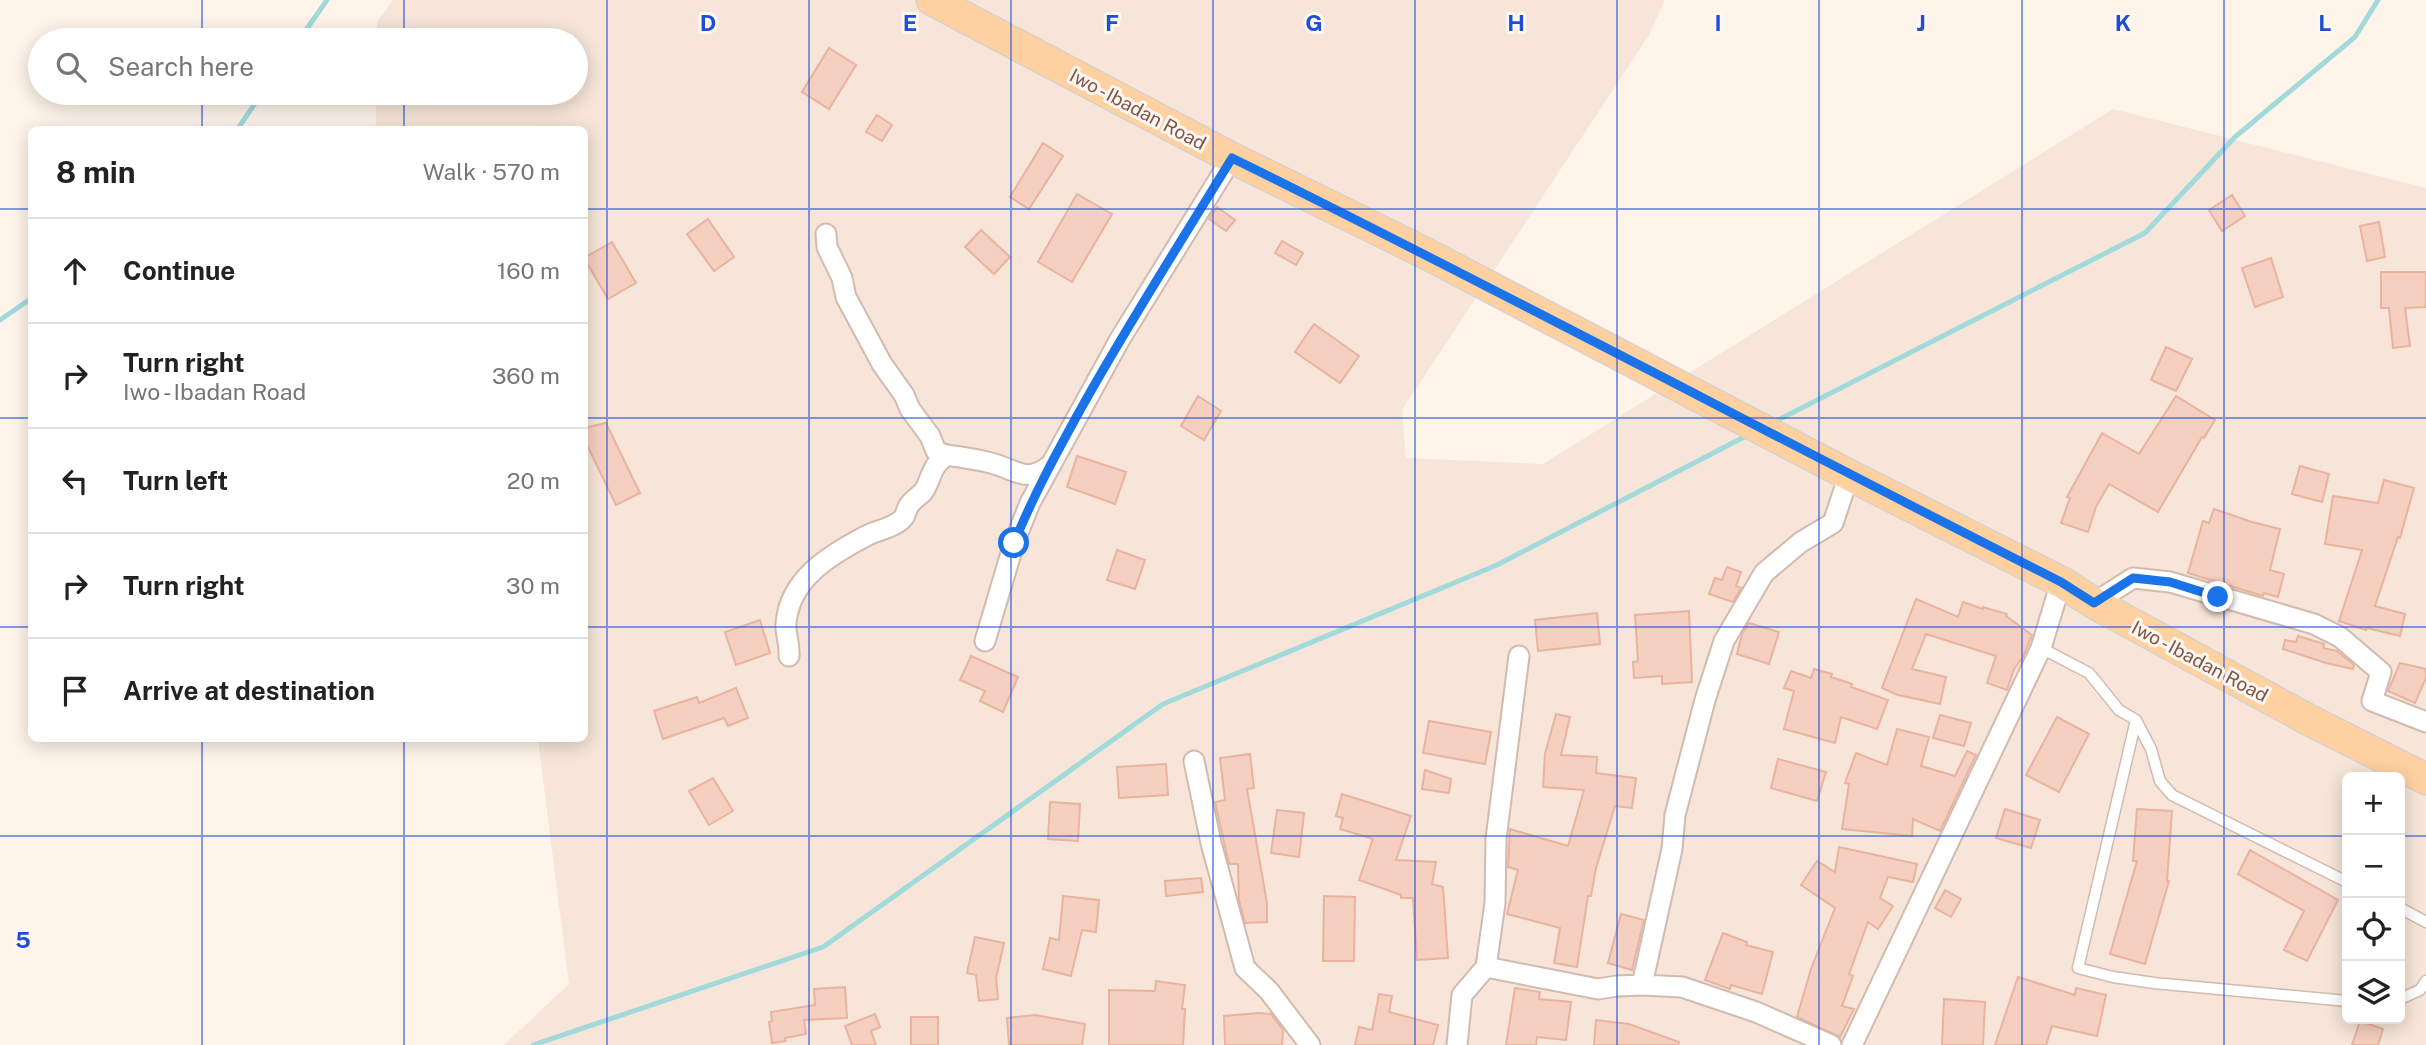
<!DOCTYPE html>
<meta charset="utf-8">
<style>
:root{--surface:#fff;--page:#f2f2f2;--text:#222;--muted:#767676;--line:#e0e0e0}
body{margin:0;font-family:"Public Sans",sans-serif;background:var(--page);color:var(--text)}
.controls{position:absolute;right:21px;bottom:21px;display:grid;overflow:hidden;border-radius:10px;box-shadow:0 4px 18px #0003}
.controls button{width:63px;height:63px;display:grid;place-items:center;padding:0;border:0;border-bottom:2px solid var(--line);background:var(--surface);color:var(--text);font:35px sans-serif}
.stop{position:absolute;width:21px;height:21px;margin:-16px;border:5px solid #1a73e8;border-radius:50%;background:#fff}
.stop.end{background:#1a73e8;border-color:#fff;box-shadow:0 2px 7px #0008}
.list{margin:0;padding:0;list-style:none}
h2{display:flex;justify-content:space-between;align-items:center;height:91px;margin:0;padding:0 28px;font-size:30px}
h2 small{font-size:23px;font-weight:400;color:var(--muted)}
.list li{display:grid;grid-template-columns:46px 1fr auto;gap:21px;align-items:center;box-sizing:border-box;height:105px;padding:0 28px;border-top:2px solid var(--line)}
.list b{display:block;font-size:26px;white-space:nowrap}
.list p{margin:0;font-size:23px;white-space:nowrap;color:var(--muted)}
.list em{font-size:23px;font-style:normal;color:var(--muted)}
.icon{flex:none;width:38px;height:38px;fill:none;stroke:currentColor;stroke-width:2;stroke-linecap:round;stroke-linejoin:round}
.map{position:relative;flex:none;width:2426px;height:1045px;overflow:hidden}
.search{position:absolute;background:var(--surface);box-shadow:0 4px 18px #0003;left:28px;top:28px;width:560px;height:77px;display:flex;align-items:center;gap:18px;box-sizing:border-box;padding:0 24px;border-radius:38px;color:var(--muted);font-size:26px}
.panel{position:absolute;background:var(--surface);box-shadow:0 4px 18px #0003;left:28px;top:126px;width:560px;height:616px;border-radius:10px}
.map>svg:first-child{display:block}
</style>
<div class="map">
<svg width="2426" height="1045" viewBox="0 0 2426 1045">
<rect width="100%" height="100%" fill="#fef4ea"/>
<path fill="#f6e5d8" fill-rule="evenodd" d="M393 0H1665L1649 35 1402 410 1406 458 1543 464 2113 109 2426 188V1045H504L569 984 538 739 584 738V130L376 129V93H576V40H377V22ZM2347 777H2400V1019H2347Z"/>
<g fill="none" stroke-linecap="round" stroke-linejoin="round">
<path stroke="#a2dadc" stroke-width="5" d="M299 40 327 0
M237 130 262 93
M0 320 32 298
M1772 423 2145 233 2235 137 2355 37 2378 0
M533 1045 823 947 1163 704 1497 565 1748 435"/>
</g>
<path fill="#f5cfc0" stroke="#e9b39f" stroke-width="2" d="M829 48 856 65 829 109 802 92Z
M877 115 892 125 882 141 866 132Z
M1043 143 1063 156 1029 209 1010 197Z
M1077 194 1112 214 1072 282 1038 262Z
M2232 195 2245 216 2222 231 2209 210Z
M1217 207 1235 220 1226 231 1209 219Z
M708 219 734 257 714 271 687 234Z
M2379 222 2385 257 2367 261 2360 226Z
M981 230 1010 257 994 274 965 247Z
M1282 241 1303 253 1296 265 1275 253Z
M612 242 636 283 608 299 584 258Z
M2271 258 2283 297 2255 307 2242 268Z
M2381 272H2426V307L2405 308 2410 346 2393 348 2389 308H2381Z
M1314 324 1359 356 1340 383 1295 352Z
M2166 347 2192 359 2176 391 2151 380Z
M1198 396 1221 411 1204 440 1181 426Z
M2176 396 2215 420 2204 438 2202 437 2158 512 2109 484 2096 507 2088 532 2061 523 2070 498 2067 497 2102 433 2139 454Z
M606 423 640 493 616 505 584 439V428Z
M1077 456 1126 472 1115 504 1067 487Z
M2300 466 2329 474 2322 502 2292 494Z
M2384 480 2414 488 2400 538 2398 537 2375 606 2405 614 2400 636 2367 628 2366 630 2339 621 2362 550 2325 544 2333 496 2378 503Z
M2214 509 2252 522 2280 529 2270 570 2284 574 2278 597 2264 593 2263 596 2188 573 2203 521 2209 523Z
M1117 550 1145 560 1135 589 1107 580Z
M1727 567 1741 572 1736 586 1741 588 1733 602 1709 594 1715 578 1722 580Z
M1916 599 1958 617 1963 602 1983 609V607L2007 614 2006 616 2032 635 2023 657 2014 669 2007 690 1987 683 1996 656 1926 634 1912 669 1946 677 1940 704 1898 695 1882 688Z
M1689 611 1692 682 1662 684V676L1634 678 1633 662 1638 661 1635 615Z
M1597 613 1600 644 1538 651 1535 620Z
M760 620 770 653 736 665 725 632Z
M1749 623 1779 632 1769 664 1737 654 1742 634Z
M2298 636 2324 644 2323 648 2337 651 2354 665 2353 669 2326 663 2283 649 2285 640 2296 642Z
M971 656 1018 677 1003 712 980 701 985 691 960 680Z
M2400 663 2426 669V678L2415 703 2388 691Z
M1814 669 1832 674 1831 677 1852 684 1851 687 1888 700 1877 729 1841 717 1835 743 1784 729 1794 691 1784 688 1791 671 1811 678Z
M736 688 748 718 728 726 724 718 663 739 654 711 697 697 699 703Z
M1556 714 1570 717 1561 755 1597 757 1596 773 1636 778 1632 808 1615 806 1596 868 1591 896H1588L1577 967 1554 963 1560 928 1507 914 1518 870 1508 867 1510 829 1568 846 1584 790 1543 787 1545 754Z
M1940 715 1971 723 1964 746 1933 738Z
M2057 717 2089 734 2059 792 2026 775Z
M1429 721 1491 732 1485 764 1423 753Z
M1897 729 1929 737 1921 766 1955 776 1967 751 1976 755 1940 831 1913 819 1912 836 1842 829 1849 784 1845 783 1856 753 1887 765Z
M1250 754 1254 788 1247 789 1267 903V922L1245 923 1239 900 1238 864H1229L1215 802 1225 800 1220 758Z
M1778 759 1826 772 1817 801 1771 788Z
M1166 764 1168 795 1119 798 1117 767Z
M1425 770 1451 779 1449 793 1422 789Z
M713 778 733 811 709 825 689 791Z
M1342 794 1411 816 1396 860 1436 862 1432 884 1443 887 1448 958 1417 960 1413 898H1401V895L1359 880 1373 839 1340 829 1343 818 1336 816Z
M1050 802 1080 804 1078 841 1048 839Z
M2005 809 2040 820 2031 848 1996 838Z
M2137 809 2172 811 2167 881H2169L2145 964 2110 954 2137 861H2133Z
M1277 810 1304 813 1299 857 1271 853Z
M1839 847 1917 864 1913 882 1888 877 1880 898 1893 906 1878 929 1868 922 1849 974 1853 976 1842 1006 1854 1009 1840 1037 1797 1017 1811 969 1835 908 1801 885 1817 861 1835 872Z
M2250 850 2338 900 2307 961 2284 950 2304 911 2238 874Z
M1201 878 1203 892 1166 896 1165 881Z
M1945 890 1961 899 1951 917 1935 908Z
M1063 896 1099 900 1096 932 1082 930 1071 976 1043 969 1050 938 1059 940Z
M1324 896 1355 897 1354 961H1323Z
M1621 914 1644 920 1632 970 1608 963Z
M1723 933 1747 942 1746 945 1773 952 1762 994 1731 985 1730 989 1705 980Z
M975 937 1004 943 996 978 998 999 979 1001 976 975 967 973Z
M2018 977 2075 995 2076 988 2106 995 2097 1036 2052 1026 2046 1045H1995Z
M1156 981 1185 985 1182 1009H1185L1183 1045H1109V990L1155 991Z
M845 987 847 1018 804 1020 806 1034 785 1038 786 1041 772 1043 769 1022 772 1021 771 1012 815 1005 814 989Z
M1515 988 1540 992 1539 999 1571 1002 1566 1040 1537 1037 1536 1045H1506Z
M1379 994 1392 996 1389 1012 1438 1025 1433 1045H1355L1359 1027 1372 1030Z
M1944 999 1985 1002 1983 1045H1942Z
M1258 1013 1271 1014 1283 1030 1282 1045H1225L1224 1016Z
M875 1014 880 1027 871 1031 876 1045H852L845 1026Z
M1035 1015 1085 1024 1082 1045H1009L1007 1018Z
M911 1017H938V1045H911Z
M1596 1020 1629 1024 1679 1042 1678 1045H1594Z
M2360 1021 2383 1029 2378 1045H2352Z"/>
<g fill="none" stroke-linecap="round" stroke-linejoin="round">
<g stroke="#d2baae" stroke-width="13">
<path id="lane" d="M2041 648 2089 673 2119 710 2136 720 2151 749 2160 781 2172 795 2347 882
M2136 720 2078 968 2113 977 2154 983 2347 1001
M2400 908 2426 922
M2400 999 2420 990 2426 981"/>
</g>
<g stroke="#d2baae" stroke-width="23">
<path id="street" d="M826 234 827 247 842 278 846 297 882 364 904 395 910 409 930 436 936 451 946 455
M2094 603 2133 578 2170 582 2314 624 2340 637 2381 672 2372 701 2426 722
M985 641 1014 543 1030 503 1120 339 1232 158
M789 656C790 643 785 634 786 624 789 579 830 555 866 536 877 530 890 529 900 521 906 517 905 513 908 507 911 501 918 497 923 492 929 484 930 475 935 467 937 463 942 459 946 455 961 457 976 459 991 463 1015 469 1026 484 1049 466
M1194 761 1211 843 1245 968 1269 991 1310 1045
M1486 967 1598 989 1617 986 1642 985 1682 987 1756 1012 1831 1045
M1642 985 1672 849 1675 815 1705 700 1724 641 1764 573 1801 542 1833 523 1849 475
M1457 1045 1462 995 1486 967 1495 903 1496 839 1519 656
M1852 1045 2041 648 2061 582"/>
</g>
<g stroke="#dad0cc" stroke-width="33">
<path id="primary" d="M932 0 1232 158 1425 253 1849 475 2061 582 2094 603 2309 720 2426 779"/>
</g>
<use href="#lane" stroke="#fff" stroke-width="10"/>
<use href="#street" stroke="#fff" stroke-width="19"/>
<use href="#primary" stroke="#ffd1a0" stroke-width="30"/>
</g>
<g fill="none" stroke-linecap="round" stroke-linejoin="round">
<path stroke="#1a73e8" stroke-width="9" d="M1014 543C1034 494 1058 450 1083 405 1130 321 1182 240 1232 158 1510 295 1784 442 2061 582L2094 603 2133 578 2170 582 2218 597"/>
</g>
<path fill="none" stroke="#1d4ed8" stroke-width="2" stroke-opacity="0.55" d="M202 0V40M404 0V40M607 0V1045M809 0V1045M1011 0V1045M1213 0V1045M1415 0V1045M1617 0V1045M1819 0V1045M2022 0V1045M2224 0V1045M202 93V130M404 93V130M0 209H32M584 209H2426M0 418H32M584 418H2426M0 627H32M584 627H2426M202 738V1045M404 738V1045M0 836H2347M2400 836H2426"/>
<g text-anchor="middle" stroke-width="6" stroke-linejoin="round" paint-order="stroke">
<g font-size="19" fill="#7c564a" stroke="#fff8f2">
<text transform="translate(1138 109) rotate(28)" y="7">Iwo - Ibadan Road</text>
<text transform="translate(2200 661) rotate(28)" y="7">Iwo - Ibadan Road</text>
</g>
</g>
<g font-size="23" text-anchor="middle" font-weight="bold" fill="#1d4ed8" stroke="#fff8f2" stroke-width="6" stroke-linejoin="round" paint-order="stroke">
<text x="708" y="31">D</text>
<text x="910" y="31">E</text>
<text x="1112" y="31">F</text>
<text x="1314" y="31">G</text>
<text x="1516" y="31">H</text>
<text x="1718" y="31">I</text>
<text x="1921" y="31">J</text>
<text x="2123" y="31">K</text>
<text x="2325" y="31">L</text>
<text x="23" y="948">5</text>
</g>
</svg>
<div class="controls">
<button>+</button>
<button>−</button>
<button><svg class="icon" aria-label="locate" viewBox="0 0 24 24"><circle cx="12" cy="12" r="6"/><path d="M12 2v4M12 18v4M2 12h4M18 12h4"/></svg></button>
<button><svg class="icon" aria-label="layers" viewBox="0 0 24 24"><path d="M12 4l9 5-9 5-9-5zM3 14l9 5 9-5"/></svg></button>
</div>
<div class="stop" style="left:1014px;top:543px"></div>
<div class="stop end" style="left:2218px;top:597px"></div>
<div class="search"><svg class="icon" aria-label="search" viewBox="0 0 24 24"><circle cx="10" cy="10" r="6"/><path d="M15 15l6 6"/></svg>Search here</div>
<section class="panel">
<h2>8 min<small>Walk · 570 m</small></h2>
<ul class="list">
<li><svg class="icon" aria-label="ahead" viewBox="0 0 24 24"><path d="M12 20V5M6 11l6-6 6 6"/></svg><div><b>Continue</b></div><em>160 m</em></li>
<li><svg class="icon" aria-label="right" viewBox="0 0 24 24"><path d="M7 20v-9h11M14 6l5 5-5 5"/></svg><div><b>Turn right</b><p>Iwo - Ibadan Road</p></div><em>360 m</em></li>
<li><svg class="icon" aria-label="left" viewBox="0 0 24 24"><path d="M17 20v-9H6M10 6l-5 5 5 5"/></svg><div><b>Turn left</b></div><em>20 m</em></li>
<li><svg class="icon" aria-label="right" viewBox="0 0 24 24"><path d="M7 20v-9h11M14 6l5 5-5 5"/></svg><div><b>Turn right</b></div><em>30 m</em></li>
<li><svg class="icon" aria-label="arrive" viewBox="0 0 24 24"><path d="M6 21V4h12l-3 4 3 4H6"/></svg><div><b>Arrive at destination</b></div></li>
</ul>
</section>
</div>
